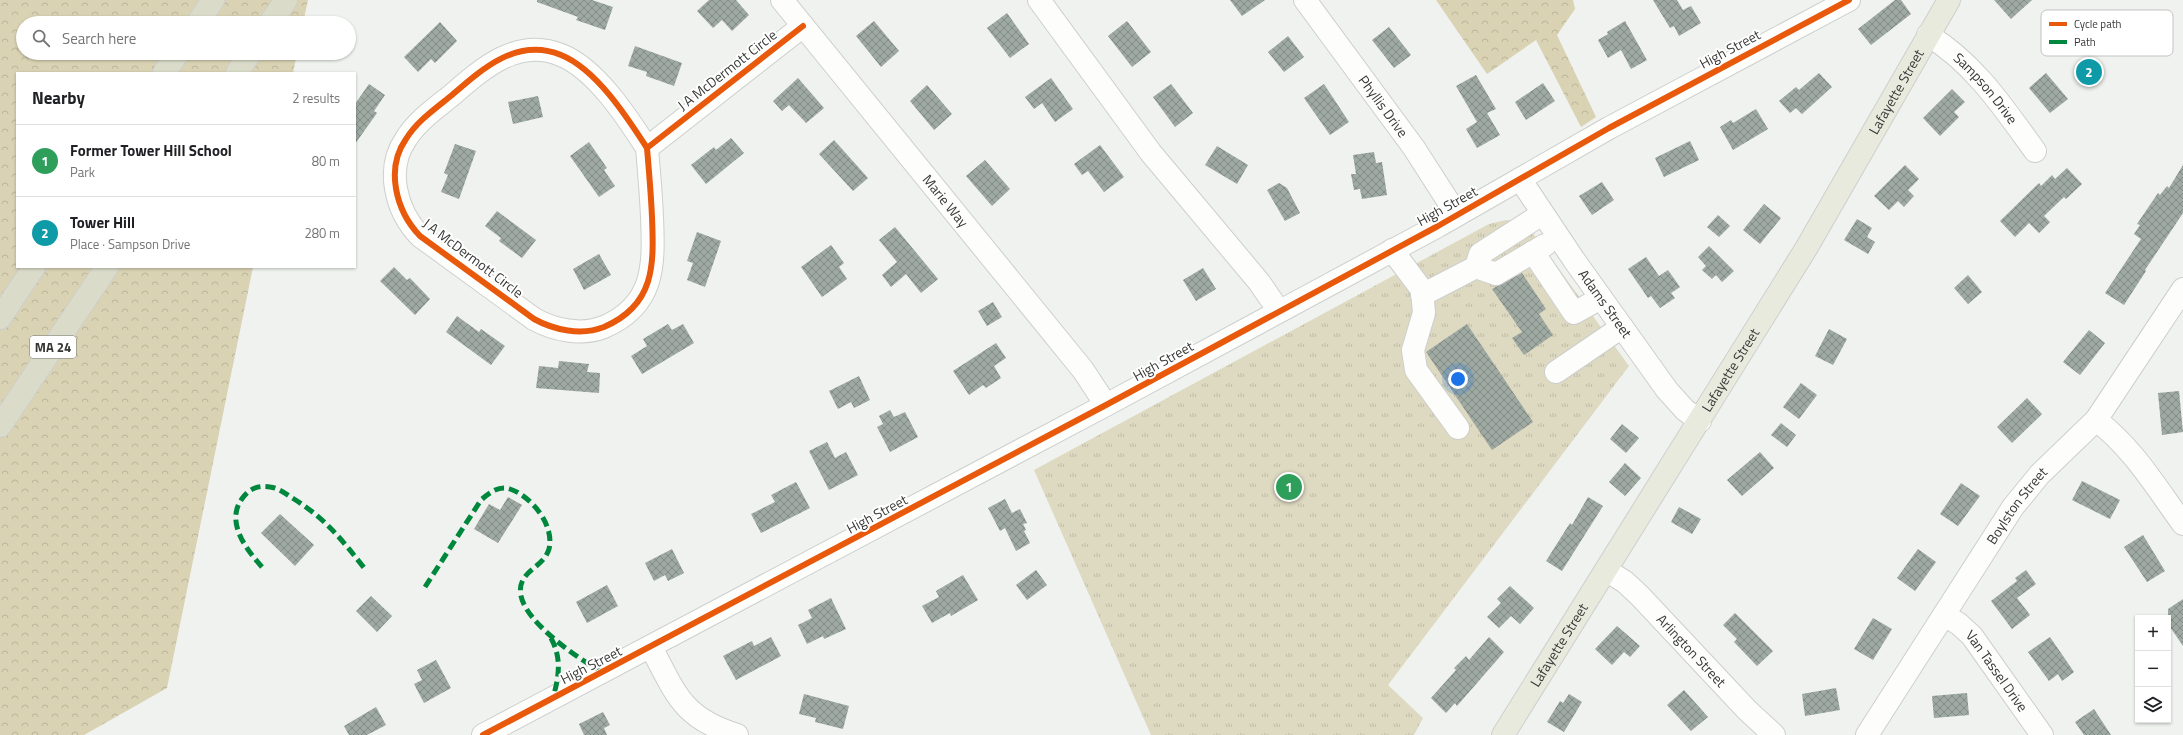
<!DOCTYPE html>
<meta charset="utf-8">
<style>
:root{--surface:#fff;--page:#f2f2f2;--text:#202124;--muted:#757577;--line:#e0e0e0;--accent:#db2777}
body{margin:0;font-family:"Titillium Web",sans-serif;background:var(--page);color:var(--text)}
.controls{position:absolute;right:12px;bottom:12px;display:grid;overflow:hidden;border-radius:0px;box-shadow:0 1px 3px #0004}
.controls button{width:36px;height:36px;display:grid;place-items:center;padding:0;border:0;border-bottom:1px solid var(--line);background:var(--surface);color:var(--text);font:20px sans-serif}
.you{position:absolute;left:1458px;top:379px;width:14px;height:14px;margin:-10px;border:3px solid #fff;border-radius:50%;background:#1a73e8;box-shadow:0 0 0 6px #1a73e833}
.badge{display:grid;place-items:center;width:26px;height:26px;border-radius:50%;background:var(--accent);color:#fff;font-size:13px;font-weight:700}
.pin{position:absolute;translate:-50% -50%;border:2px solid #fff;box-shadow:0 1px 4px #0006}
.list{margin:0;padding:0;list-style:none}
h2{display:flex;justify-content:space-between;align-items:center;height:52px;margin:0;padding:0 16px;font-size:17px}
h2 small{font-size:13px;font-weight:400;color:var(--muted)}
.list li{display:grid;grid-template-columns:26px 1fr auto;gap:12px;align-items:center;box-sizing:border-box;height:72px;padding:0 16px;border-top:1px solid var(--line)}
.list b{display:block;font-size:15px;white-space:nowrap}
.list p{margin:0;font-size:13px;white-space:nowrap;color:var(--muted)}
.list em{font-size:13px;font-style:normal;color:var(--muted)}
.icon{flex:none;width:22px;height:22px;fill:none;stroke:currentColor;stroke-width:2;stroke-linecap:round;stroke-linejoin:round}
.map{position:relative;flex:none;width:2183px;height:735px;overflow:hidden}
.search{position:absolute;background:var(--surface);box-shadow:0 1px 3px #0004;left:16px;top:16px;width:340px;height:44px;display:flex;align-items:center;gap:10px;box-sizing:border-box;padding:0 14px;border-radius:22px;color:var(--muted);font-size:15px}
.panel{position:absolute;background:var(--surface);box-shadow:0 1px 3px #0004;left:16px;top:72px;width:340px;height:196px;border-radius:0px}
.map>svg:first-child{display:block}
</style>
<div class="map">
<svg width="2183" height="735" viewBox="0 0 2183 735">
<defs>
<pattern id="grass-tufts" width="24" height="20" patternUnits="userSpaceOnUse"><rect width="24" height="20" fill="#ded9c1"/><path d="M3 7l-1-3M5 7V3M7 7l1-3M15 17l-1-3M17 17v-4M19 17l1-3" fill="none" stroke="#bfbba6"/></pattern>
<pattern id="forest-crowns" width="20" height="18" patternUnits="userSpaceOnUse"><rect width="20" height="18" fill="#d9d2b3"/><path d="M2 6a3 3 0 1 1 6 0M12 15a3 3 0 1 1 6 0" fill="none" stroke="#bbb59b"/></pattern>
<pattern id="building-cross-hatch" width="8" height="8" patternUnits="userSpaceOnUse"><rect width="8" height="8" fill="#9ea9a2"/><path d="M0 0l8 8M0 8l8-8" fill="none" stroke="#828b85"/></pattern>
</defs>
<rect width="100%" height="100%" fill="#eff2ee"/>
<path fill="url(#grass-tufts)" d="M1506 220 1516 221 1533 233 1629 366 1388 685 1423 718 1414 735H1151L1034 470 1489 224Z"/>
<path fill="url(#forest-crowns)" d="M0 0H308L303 23H23V53H297L293 73H17V267H253L167 688 84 735H0Z
M1436 0H1573L1575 9 1557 35 1596 117 1581 127 1536 40 1487 74Z"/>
<path fill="url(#building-cross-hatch)" d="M537 0H592L613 7 605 30 576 20 578 17 537 2Z
M709 0H736L749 15 732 31 722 20 713 28 697 11Z
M1230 0H1265L1242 16Z
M1653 0H1677L1683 10 1691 6 1701 23 1679 36 1674 26 1670 28Z
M1895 0H1901L1911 14 1871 45 1858 29Z
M1994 0H2032L2011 19Z
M1007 13 1029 44 1010 58 987 28Z
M874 21 899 51 881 67 856 36Z
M1127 21 1151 52 1132 67 1108 36Z
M1625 21 1647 60 1631 69 1621 50 1608 58 1598 40 1608 34 1607 32Z
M440 22 457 41 435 63 431 59 418 72 404 57Z
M1389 27 1411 55 1394 68 1372 40Z
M1288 36 1304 57 1284 72 1268 52Z
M635 46 682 63 674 86 646 76 647 72 628 66Z
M1819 73 1832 87 1802 114 1796 108 1790 113 1779 101 1796 87 1799 90Z
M2046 73 2068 99 2050 113 2029 88Z
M1476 75 1496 109 1487 113 1500 135 1477 148 1466 129 1477 122 1456 86Z
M798 78 824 108 806 123 789 105 782 111 773 101Z
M1051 78 1073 109 1055 122 1042 103 1034 109 1025 97Z
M1543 83 1555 101 1526 120 1515 102Z
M369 84 385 95 374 111 377 113 355 144V104Z
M1171 84 1193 113 1175 127 1153 97Z
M1324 84 1349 122 1330 135 1304 98Z
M927 85 952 114 934 130 910 101Z
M1952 89 1965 102 1954 112 1959 117 1940 136 1923 118Z
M538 96 543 117 513 124 508 102Z
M1756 109 1768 129 1733 150 1720 127 1731 120 1733 123Z
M731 138 744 153 706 184 691 165 714 147 716 150Z
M834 140 868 178 853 191 819 154Z
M1690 141 1699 160 1664 177 1655 158Z
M589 142 607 168 604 170 615 186 599 197 570 156Z
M455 144 476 151 459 199 441 192 448 175 444 173Z
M1100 145 1124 177 1104 192 1088 171 1082 175 1074 164Z
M1217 146 1248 165 1237 184 1205 165Z
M1374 152 1376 163 1382 162 1387 195 1362 199 1360 189 1354 190 1351 174H1356L1353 155Z
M985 160 1010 189 992 206 966 176Z
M1905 165 1919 179 1908 190 1914 196 1904 207 1898 201 1889 210 1874 196Z
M2183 165V213L2145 270 2146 271 2124 305 2105 293 2141 239 2134 234 2140 225 2137 224 2158 193 2160 195 2167 186 2169 188Z
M2067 168 2082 184 2066 199 2064 197 2044 216 2050 222 2039 233 2029 223 2015 237 2000 221 2039 183 2041 186 2052 175 2055 179Z
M1602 182 1614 200 1592 215 1579 196Z
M1279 183 1287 188 1300 213 1285 221 1267 190Z
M1764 204 1781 218 1760 244 1743 230Z
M497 211 536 240 522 258 499 241 501 238 485 226Z
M1718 215 1730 226 1719 237 1707 227Z
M1857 219 1872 228 1867 237 1875 242 1868 254 1844 240Z
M895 227 938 279 921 293 906 274 891 287 882 275 897 262 879 240Z
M697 232 721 241 705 287 687 280 693 263 687 261Z
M831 245 844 263 839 267 847 279 822 297 801 267Z
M1709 246 1734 271 1722 282 1716 275 1712 279 1702 270 1706 266 1698 257Z
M599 254 611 275 584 290 573 269Z
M1646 257 1659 276 1668 270 1680 287 1671 293 1675 298 1660 308 1651 296 1648 298 1628 269Z
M394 267 407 280 410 278 430 299 415 315 380 281Z
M1203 268 1216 289 1196 301 1183 280Z
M1522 273 1546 309 1539 314 1553 335 1524 355 1512 338 1522 332 1492 289Z
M1968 275 1982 292 1968 304 1954 288Z
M993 302 1002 317 987 326 978 311Z
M457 316 479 332 481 329 505 346 491 365 446 332Z
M668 324 672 330 683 324 694 343 642 374 631 356 647 346 643 339Z
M1467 324 1533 422 1492 450 1426 352Z
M1829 329 1847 339 1833 365 1815 356Z
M2089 330 2105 343 2080 375 2063 362Z
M996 343 1006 358 994 366 1001 378 986 388 983 385 969 395 953 371Z
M559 361 589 364 587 372 600 373 599 393 536 388 539 366 558 368Z
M859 376 870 400 854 408 851 402 838 409 829 391Z
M1801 383 1817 395 1799 419 1783 407Z
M2179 391 2183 432 2162 435 2158 393Z
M2027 398 2042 414 2012 443 1997 427Z
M890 410 894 417 905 412 918 437 890 452 877 427 883 424 879 416Z
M1781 423 1796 435 1787 447 1771 435Z
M1622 424 1639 438 1626 453 1610 439Z
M827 442 835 458 846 452 858 475 829 490 809 451Z
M1760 452 1774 468 1742 496 1727 480Z
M1625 463 1641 478 1625 496 1609 482Z
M2082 481 2120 500 2110 519 2072 500Z
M796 482 810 508 761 533 751 514 775 502 771 495Z
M1961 483 1980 496 1958 526 1940 514Z
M508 497 522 505 498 543 474 529 489 504 500 510Z
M1588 497 1603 506 1562 571 1546 561 1570 523 1572 525Z
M1005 499 1012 513 1020 509 1027 523 1023 524 1026 530 1024 531 1030 543 1016 551 1005 528 1000 531 988 508Z
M1679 507 1701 519 1692 534 1671 522Z
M280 514 314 545 295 566 261 533Z
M2143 535 2165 571 2147 582 2124 547Z
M672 549 684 573 668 581 665 575 654 581 645 563Z
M1918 549 1936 562 1915 591 1897 578Z
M1036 570 1047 585 1027 600 1016 585Z
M2026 570 2036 584 2017 598 2030 615 2012 629 1991 601 2017 581 2015 578Z
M963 575 978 600 951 616 950 613 932 623 922 606 939 597 936 591Z
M607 585 618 606 587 623 576 602Z
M1510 586 1534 608 1520 624 1511 616 1499 628 1487 617 1501 603 1497 599Z
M371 596 392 616 377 632 356 611Z
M831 598 846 629 824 639 823 636 807 644 798 625 812 618 808 610Z
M2183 599V646L2168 624V609Z
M1735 613 1773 651 1757 666 1734 642 1737 639 1723 625Z
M1873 618 1892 629 1873 660 1854 649Z
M1617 626 1640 646 1630 657 1624 652 1612 665 1595 649Z
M771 637 781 656 736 680 723 656 752 641 754 646Z
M1489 637 1504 652 1457 706 1455 703 1446 713 1431 698 1456 670 1454 668 1466 656 1469 660Z
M2050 637 2074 672 2062 681 2058 674 2049 681 2028 652Z
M436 660 451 688 424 703 414 684 422 680 417 670Z
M1836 688 1840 710 1805 716 1802 694Z
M1684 690 1708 717 1691 731 1667 705Z
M1967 693 1969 715 1934 718 1932 696Z
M804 694 849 706 843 729 815 722 816 718 799 714Z
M1569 694 1582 702 1564 732 1547 722 1560 701 1563 703Z
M376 707 386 725 367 735H349L344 726Z
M2094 709 2111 735H2084L2075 722Z
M603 712 610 725 604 728 607 735H584L579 724Z"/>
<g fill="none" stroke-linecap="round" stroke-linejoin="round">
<g stroke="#cdcfcd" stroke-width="24">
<g id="minor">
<path id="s1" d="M782 0 1083 370 1106 405"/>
<path d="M1039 0 1151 153 1259 282 1279 311"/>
<path id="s2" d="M1305 0 1414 148 1457 215"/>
<path id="s3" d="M1928 35C1975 64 2003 107 2035 151"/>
<path d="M647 148C627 117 596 69 561 55 518 37 483 68 452 95 436 108 417 121 406 139 385 169 396 211 420 236L534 319C554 330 581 336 604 327 655 305 654 265 652 217 651 194 649 171 647 148L803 26"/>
<path id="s4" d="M1520 179 1574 260 1667 390 1685 410 1700 421"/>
<path d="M1392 250 1422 290 1424 313 1413 350 1416 370 1458 428"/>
<path d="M1533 252 1574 313 1601 298"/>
<path d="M1476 267 1496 274 1545 245"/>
<path d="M1422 295 1476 267 1480 254 1542 214"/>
<path d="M1556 372 1622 327"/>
<path d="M2096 420C2133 448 2156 487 2183 524"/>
<path id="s5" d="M1606 570 1625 582 1640 596 1747 710 1774 735"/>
<path id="s6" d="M1944 615 1959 624 1972 636 2042 735"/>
<path d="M651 647C676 694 682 718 737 735"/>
<path d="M483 735 1106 405 1438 226 1609 128 1849 0"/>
<path id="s7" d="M1867 735 2013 507 2040 474 2096 420 2183 289"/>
</g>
</g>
<g stroke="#cecfcd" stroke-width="24">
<g id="major">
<path id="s8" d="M1503 735 1807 247 1949 0"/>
</g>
</g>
<g stroke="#cecfcd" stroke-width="24">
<path id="highway" d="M198 23 213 0
M270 23 286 0
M164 73 178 53
M237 73 250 53
M0 318 34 267
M0 426 107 267"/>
</g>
<use href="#minor" stroke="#fdfdfc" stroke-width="22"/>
<use href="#major" stroke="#e8eadd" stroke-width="22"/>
<use href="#highway" stroke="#dadcc9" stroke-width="22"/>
<path stroke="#00873e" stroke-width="5" stroke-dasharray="10 5" stroke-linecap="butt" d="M262 567C245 548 223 519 245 495 251 488 260 485 270 487 279 488 286 494 294 499 326 519 342 540 365 569
M425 587 481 500C489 493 499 485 510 489 531 496 555 525 549 549 543 569 516 571 521 596 527 624 579 659 602 672
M551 638C562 659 559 676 553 698"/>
<g stroke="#fff" stroke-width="8">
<path id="cycleway" d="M647 148C627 117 596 69 561 55 518 37 483 68 452 95 436 108 417 121 406 139 385 169 396 211 420 236L534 319C554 330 581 336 604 327 655 305 654 265 652 217 651 194 649 171 647 148L803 26
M483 735 1106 405 1438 226 1609 128 1849 0"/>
</g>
<use href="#cycleway" stroke="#e8590c" stroke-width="6"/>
</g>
<g text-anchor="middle" stroke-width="4" stroke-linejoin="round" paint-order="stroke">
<rect fill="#fff" stroke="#737472" stroke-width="1" x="30" y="336" width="46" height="22" rx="3"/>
<g font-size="13" font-weight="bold" fill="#373836">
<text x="53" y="352">MA 24</text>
</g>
<g font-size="14" fill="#373836" stroke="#fff">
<text transform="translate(1730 49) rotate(-28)" y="5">High Street</text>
<text transform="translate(727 70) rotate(-38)" y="5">J A McDermott Circle</text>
<text dy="5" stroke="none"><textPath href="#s3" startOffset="79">Sampson Drive</textPath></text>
<text dy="5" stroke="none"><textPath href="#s8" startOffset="754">Lafayette Street</textPath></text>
<text dy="5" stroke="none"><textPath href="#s2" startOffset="132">Phyllis Drive</textPath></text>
<text dy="5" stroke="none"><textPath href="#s1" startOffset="259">Marie Way</textPath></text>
<text transform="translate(1447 206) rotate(-29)" y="5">High Street</text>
<text transform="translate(473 258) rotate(37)" y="5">J A McDermott Circle</text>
<text dy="5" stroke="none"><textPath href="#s4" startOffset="151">Adams Street</textPath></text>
<text transform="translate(1163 361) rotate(-29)" y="5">High Street</text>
<text dy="5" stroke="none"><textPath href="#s8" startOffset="430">Lafayette Street</textPath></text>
<text dy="5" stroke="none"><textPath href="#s7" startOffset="274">Boylston Street</textPath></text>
<text transform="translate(877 514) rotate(-28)" y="5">High Street</text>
<text dy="5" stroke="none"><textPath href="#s8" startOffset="106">Lafayette Street</textPath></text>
<text dy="5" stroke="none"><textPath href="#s5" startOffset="118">Arlington Street</textPath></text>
<text transform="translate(591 665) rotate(-27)" y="5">High Street</text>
<text dy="5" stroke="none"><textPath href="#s6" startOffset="78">Van Tassel Drive</textPath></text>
</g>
</g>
<rect x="2041" y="10" width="132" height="46" rx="6" fill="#fff" stroke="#c3c3c3" stroke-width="1"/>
<rect x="2049" y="22" width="18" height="4" fill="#e8590c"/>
<rect x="2049" y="40" width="18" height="4" fill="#00873e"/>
<g font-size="11" fill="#373836">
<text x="2074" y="28">Cycle path</text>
<text x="2074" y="46">Path</text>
</g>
</svg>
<div class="controls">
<button>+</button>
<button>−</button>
<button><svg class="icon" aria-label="layers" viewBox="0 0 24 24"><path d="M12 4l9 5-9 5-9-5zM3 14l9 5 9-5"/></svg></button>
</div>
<div class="you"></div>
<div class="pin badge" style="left:1289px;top:487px;background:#2e9e5b">1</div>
<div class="pin badge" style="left:2089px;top:72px;background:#0f9aa8">2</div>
<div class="search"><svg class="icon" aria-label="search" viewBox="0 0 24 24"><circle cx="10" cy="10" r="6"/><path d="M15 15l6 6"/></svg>Search here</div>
<section class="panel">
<h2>Nearby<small>2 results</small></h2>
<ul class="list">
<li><span class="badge" style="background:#2e9e5b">1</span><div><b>Former Tower Hill School</b><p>Park</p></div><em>80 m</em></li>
<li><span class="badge" style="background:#0f9aa8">2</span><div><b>Tower Hill</b><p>Place · Sampson Drive</p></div><em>280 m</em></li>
</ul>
</section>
</div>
